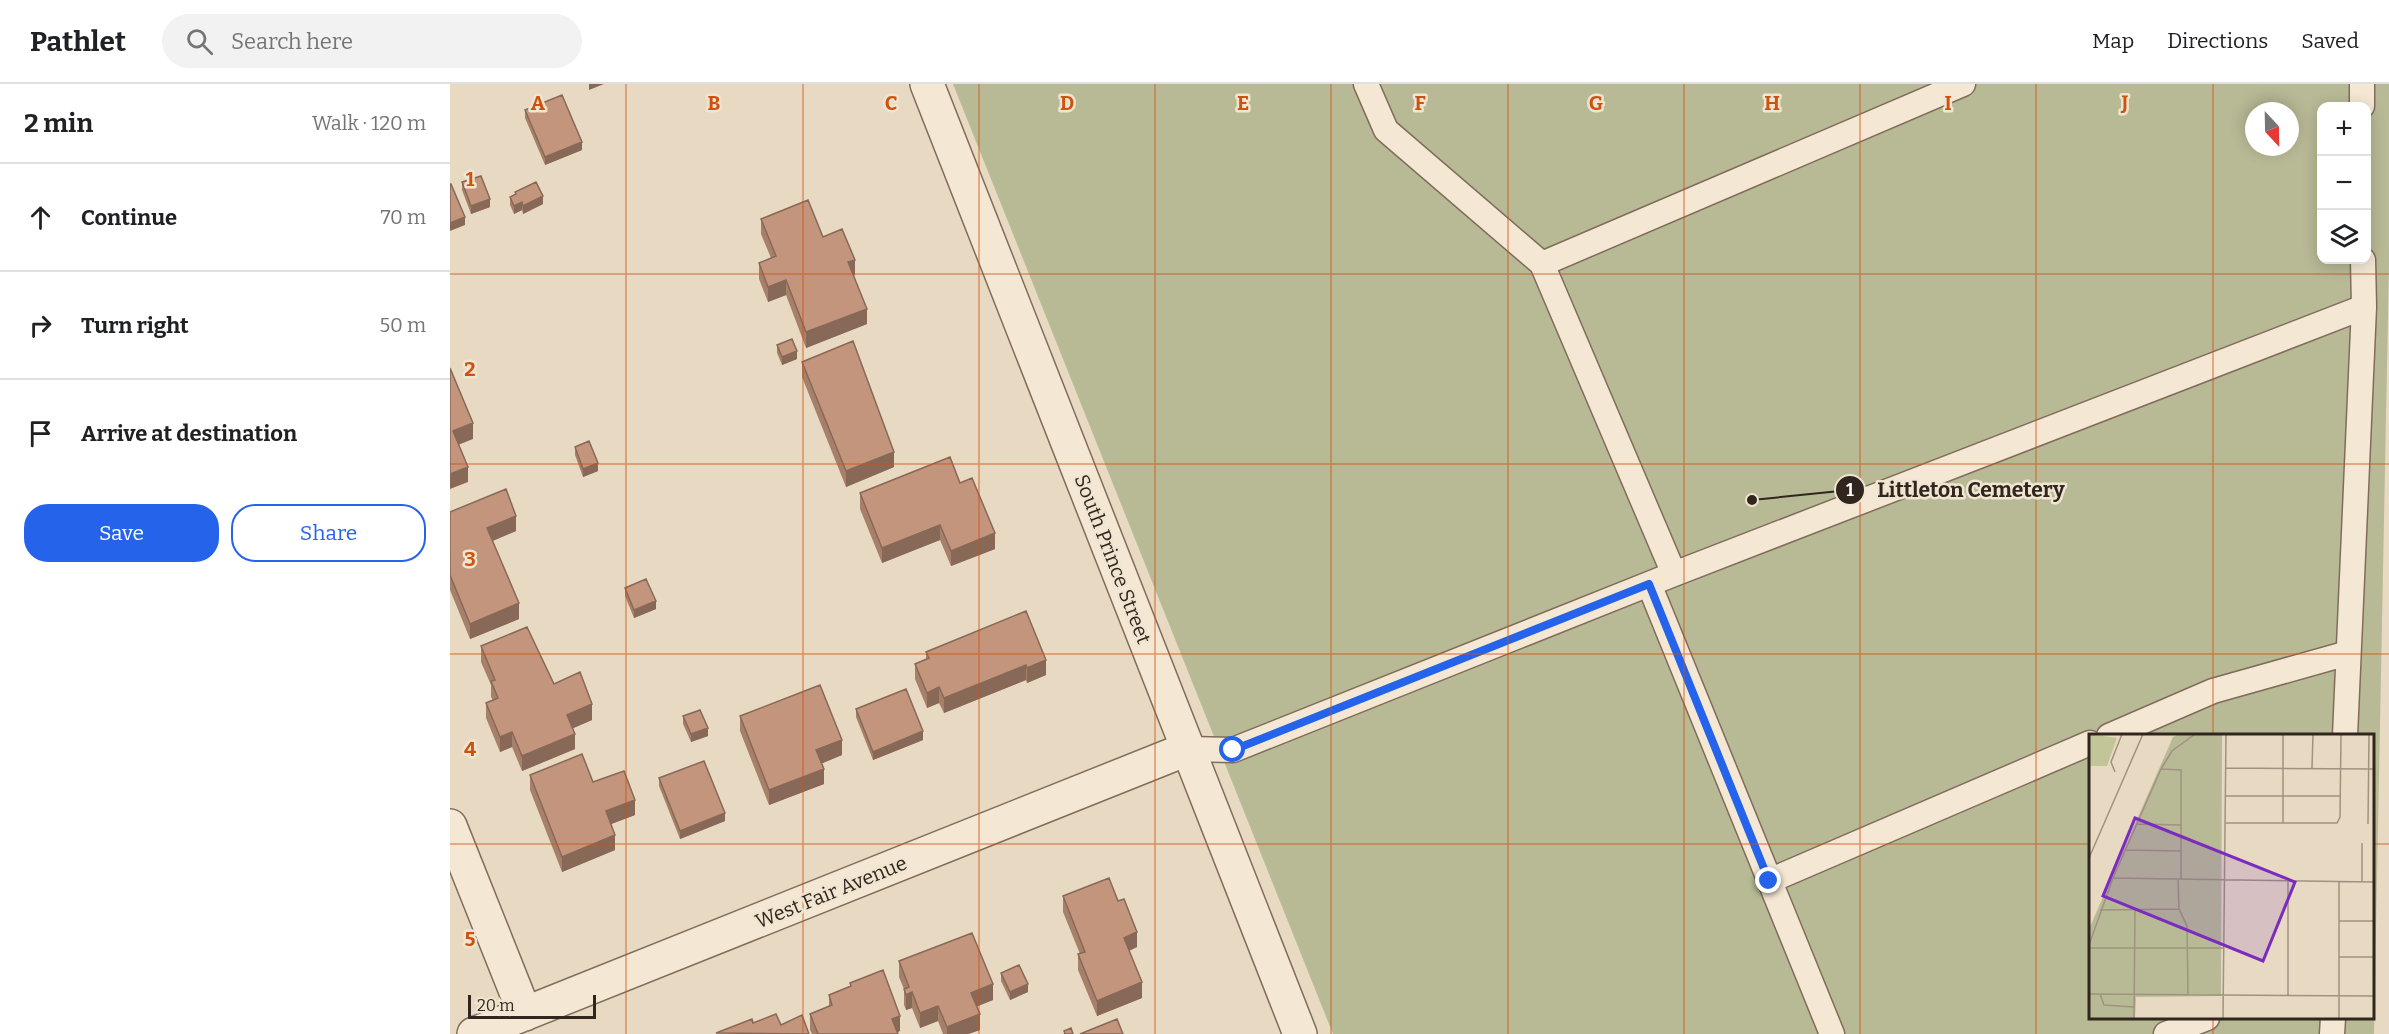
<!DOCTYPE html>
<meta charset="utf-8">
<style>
:root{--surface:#fff;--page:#f2f2f2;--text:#202124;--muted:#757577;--line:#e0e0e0;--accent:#2563eb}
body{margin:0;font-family:Bitter,serif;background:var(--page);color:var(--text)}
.controls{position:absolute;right:18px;top:18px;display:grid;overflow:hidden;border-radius:12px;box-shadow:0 3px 15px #0003}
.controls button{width:54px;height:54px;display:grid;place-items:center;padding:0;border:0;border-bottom:2px solid var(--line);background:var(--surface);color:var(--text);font:30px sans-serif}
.compass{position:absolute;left:1795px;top:18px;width:54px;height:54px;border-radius:50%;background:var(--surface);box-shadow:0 3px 15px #0003;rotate:158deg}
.scale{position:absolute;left:18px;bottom:15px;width:128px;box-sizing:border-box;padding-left:6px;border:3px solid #31261e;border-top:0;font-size:16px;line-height:21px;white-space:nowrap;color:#31261e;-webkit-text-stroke:4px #f0e5d1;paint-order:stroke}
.stop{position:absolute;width:18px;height:18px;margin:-14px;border:4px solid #2563eb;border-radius:50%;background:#fff}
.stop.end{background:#2563eb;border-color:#fff;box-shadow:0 2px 6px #0008}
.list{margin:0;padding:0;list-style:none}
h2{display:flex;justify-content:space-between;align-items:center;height:78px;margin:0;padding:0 24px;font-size:26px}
h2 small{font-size:20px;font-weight:400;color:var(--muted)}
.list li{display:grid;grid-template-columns:39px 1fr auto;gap:18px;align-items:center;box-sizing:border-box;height:108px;padding:0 24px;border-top:2px solid var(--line)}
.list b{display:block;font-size:22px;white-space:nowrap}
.list em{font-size:20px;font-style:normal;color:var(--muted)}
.actions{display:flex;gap:12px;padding:18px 24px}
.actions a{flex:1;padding:14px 0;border:2px solid var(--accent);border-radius:24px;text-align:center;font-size:21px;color:var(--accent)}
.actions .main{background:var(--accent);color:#fff}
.icon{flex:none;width:33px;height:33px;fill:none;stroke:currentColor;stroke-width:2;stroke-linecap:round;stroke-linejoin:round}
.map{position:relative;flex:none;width:1939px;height:950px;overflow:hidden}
header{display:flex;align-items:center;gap:36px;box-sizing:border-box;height:84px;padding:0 30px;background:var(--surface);border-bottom:2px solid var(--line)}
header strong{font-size:28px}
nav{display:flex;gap:33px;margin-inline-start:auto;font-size:21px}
.search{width:420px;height:54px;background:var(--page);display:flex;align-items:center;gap:15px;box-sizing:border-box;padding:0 21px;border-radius:33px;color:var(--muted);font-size:22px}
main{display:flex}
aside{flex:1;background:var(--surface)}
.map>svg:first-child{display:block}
</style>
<header>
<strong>Pathlet</strong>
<div class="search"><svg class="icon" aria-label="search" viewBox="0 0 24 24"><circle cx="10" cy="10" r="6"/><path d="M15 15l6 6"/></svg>Search here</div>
<nav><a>Map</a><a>Directions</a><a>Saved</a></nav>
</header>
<main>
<aside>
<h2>2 min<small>Walk · 120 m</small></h2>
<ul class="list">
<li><svg class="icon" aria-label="ahead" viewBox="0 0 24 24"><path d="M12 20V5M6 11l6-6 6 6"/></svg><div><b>Continue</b></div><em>70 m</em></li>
<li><svg class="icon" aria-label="right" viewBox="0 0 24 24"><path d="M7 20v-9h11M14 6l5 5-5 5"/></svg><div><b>Turn right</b></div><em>50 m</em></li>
<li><svg class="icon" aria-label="arrive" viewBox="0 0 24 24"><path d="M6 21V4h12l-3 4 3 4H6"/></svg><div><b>Arrive at destination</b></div></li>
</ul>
<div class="actions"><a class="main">Save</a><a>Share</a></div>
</aside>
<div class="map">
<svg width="1939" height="950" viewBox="0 0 1939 950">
<rect width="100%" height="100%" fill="#e8dac2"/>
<path fill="#b8ba96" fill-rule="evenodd" d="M503 0H1939V180L1924 950H883ZM1872 22H1916V176H1872ZM1804 27H1840V63H1804ZM1640 652H1922V934H1640Z"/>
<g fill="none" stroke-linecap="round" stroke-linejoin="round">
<g stroke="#806c5b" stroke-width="27">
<path id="service" d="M916 0 936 46 1092 180 1224 490
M1912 0V22
M1092 180 1513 0
M1199 500 1382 950
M1659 652 1763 607 1898 569
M1895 652 1914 223 1913 176
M737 665 783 666 1224 490 1914 223
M1319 797 1640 659
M1716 950 1757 934
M1882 950 1883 934"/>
</g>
<g stroke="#806c5b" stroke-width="36">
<path id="minor" d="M0 742 75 930
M24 950 737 665"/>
</g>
<g stroke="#806c5b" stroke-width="36">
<path id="tertiary" d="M477 0 850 950"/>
</g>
<use href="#service" stroke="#f4e8d4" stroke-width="24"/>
<use href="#minor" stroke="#f4e8d4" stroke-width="33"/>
<use href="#tertiary" stroke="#f4e8d4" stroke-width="33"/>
</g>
<path fill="#a7806b" d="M75 26 132 66 95 81 75 34Z
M12 98 40 123 21 130 12 106Z
M65 108 93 120 73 130 72 126 64 130 60 121V113L65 110Z
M311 135 373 153 405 191 404 192 417 240 356 264 336 211 318 218 309 195V179L321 174 311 150Z
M327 261 347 275 332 281 327 269Z
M352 278 444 383 396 403 352 293Z
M125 363 148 387 133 393 125 371Z
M510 399 545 465 501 482 490 456 432 479 410 425V409Z
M0 428 66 447 43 457 69 535 20 555 0 506Z
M175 504 206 525 184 534 175 512Z
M576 527 596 591 577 599 576 596 494 629 489 619 477 624 465 595V580L476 575V568Z
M31 562 104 600 142 636 122 644 125 665 72 687 62 663 50 668 36 634V619L43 616 41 613V601L31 578Z
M406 625 473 656 423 676 406 633Z
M233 632 258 652 241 658 233 640Z
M290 632 392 671 372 679 374 700 319 721 290 647Z
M80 691 143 698 185 731 161 740 165 766 112 788 80 706Z
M209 694 275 737 230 755 209 702Z
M613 812 687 863 679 867 692 914 647 932 628 886V870H630L613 828Z
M449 877 543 916 526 922 530 946 518 950H493L488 937 470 944 462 924 456 926 454 921V905L449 893Z
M551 889 578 908 560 916 551 897Z
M400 899 450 947 447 948 448 950H362L360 946V930L379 923V911L400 902Z"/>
<path fill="#886857" d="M139 0H154L139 6Z
M132 58V66L95 81V73Z
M93 112V120L73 130V122Z
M40 115V123L21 130V122Z
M72 118V126L64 130V122Z
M15 133V141L0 147V139Z
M405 176V191L398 194V178Z
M336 196V211L318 218V203Z
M417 225V240L356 264V248Z
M347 267V275L332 281V273Z
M23 339V355L3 363V347Z
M444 368V383L396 403V387Z
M148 379V387L133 393V385Z
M18 383V398L0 405V390Z
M66 432V447L37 459V444Z
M490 441V456L432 479V464Z
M545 449V465L501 482V467Z
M206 517V525L184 534V526Z
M69 519V535L20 555V540Z
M596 576V591L577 599V584Z
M576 581V596L494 629V614Z
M489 603V619L477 624V609Z
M142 620V636L117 647V631Z
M258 644V652L241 658V650Z
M473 647V656L423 676V668Z
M62 648V663L50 668V653Z
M125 650V665L72 687V672Z
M392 656V671L366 682V666Z
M374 685V700L319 721V706Z
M185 716V731L156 742V727Z
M275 729V737L230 755V747Z
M165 751V766L112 788V773Z
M687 848V863L674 869V854Z
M692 898V914L647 932V917Z
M543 900V916L521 925V909Z
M578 900V908L560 916V908Z
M462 908V924L456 926V911Z
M488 922V937L470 944V929Z
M530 930V946L518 950H497V943Z
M450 932V947L442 950V935Z"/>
<path fill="#c2957c" stroke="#886857" stroke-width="1.5" d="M112 11 132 58 95 73 75 26Z
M31 92 40 115 21 122 12 98Z
M86 98 93 112 73 122 72 118 64 122 60 113 66 110 65 108Z
M0 100H1L15 133 0 139Z
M358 116 373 153 392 145 405 176 398 178 417 225 356 248 336 196 318 203 309 179 326 172 311 135Z
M342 255 347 267 332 273 327 261Z
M403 257 444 368 396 387 352 278Z
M0 284 23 339 3 347 18 383 0 390Z
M139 357 148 379 133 385 125 363Z
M500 373 510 399 522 394 545 449 501 467 490 441 432 464 410 409Z
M56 405 66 432 37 444 69 519 20 540 0 491V428Z
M196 495 206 517 184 526 175 504Z
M576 527 596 576 577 584 576 581 494 614 489 603 477 609 465 580 479 574 476 568Z
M77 543 104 600 130 588 142 620 117 631 125 650 72 672 62 648 50 653 36 619 48 614 41 597 45 596 31 562Z
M370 601 392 656 366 666 374 685 319 706 290 632Z
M456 605 473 647 423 668 406 625Z
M250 626 258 644 241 650 233 632Z
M132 670 143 698 174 687 185 716 156 727 165 751 112 773 80 691Z
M254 677 275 729 230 747 209 694Z
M659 794 668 817 674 815 687 848 674 854 692 898 647 917 628 870 635 868 613 812Z
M522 849 543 900 521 909 530 930 497 943 488 922 470 929 462 908 456 911 454 905 459 903 449 877Z
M569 881 578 900 560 908 551 889Z
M433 886 450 932 442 935 448 950H368L360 930 382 921 379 911 401 902 400 899Z
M326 930 331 941 352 931 359 950 266 949 302 935 303 939Z
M667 935 673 950H630Z
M621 944 623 950H615L614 947Z"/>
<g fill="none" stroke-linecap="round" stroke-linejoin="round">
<path stroke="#2563eb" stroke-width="8" d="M783 666 1199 500 1319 797"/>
</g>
<path fill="none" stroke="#cd510f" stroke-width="1.5" stroke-opacity="0.55" d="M176 0V950M353 0V950M529 0V950M705 0V950M881 0V950M1058 0V950M1234 0V950M1410 0V950M1586 0V950M1763 0V652M0 190H1939M0 380H1939M0 570H1939M0 760H1640M1922 760H1939M1763 934V950"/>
<g text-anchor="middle" stroke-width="5" stroke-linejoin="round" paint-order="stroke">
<g font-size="20" fill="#31261e" stroke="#f0e5d1">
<text transform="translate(663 475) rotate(69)" y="7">South Prince Street</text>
<text transform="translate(381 808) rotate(-22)" y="7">West Fair Avenue</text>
</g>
</g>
<g transform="translate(1639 650)">
<rect width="285" height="285" fill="#e8dac2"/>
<path d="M0 0 28 4 18 32H0Z" fill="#c2c597"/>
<path d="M90 0H133L132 262 47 263 46 285H0V195L84 3Z" fill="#b8ba96"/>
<path fill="none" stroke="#9f9280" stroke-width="1.5" d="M137 34 285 35M223 34 224 0M72 35 92 36V145M26 38 22 28 33 0M137 62H251M136 89H248L251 83 252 0M194 89V0M48 90 92 91M279 90 280 0M273 109V148M36 116 92 117M0 124 54 0M24 144 285 148M89 145 90 175 98 192 99 261M11 176 90 175M250 187H285M0 211 24 144 72 35 83 17 106 0M0 214H135M250 223H285M0 260 285 262M11 260 15 271 45 273M199 262V147M45 285 46 176M134 285 137 0M250 285V148"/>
<path fill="#7b2cbf" fill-opacity="0.15" stroke="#7b2cbf" stroke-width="3" d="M46 84 206 148 174 227 14 162Z"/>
<rect width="285" height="285" fill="none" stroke="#31261e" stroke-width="3"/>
</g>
<g font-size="20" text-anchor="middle" font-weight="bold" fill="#cd510f" stroke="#f0e5d1" stroke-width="5" stroke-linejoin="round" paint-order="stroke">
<text x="88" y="26">A</text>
<text x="264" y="26">B</text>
<text x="441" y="26">C</text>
<text x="617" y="26">D</text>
<text x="793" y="26">E</text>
<text x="970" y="26">F</text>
<text x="1146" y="26">G</text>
<text x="1322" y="26">H</text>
<text x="1498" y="26">I</text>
<text x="1675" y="26">J</text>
<text x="20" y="102">1</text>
<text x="20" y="292">2</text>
<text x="20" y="482">3</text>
<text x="20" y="672">4</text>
<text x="20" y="862">5</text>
</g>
<path fill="none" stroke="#31261e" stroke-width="2" d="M1302 416L1400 406"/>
<g fill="#31261e" stroke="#f0e5d1" stroke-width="2">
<circle cx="1302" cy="416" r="6"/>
<circle cx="1400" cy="406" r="15"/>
</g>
<g font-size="18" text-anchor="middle" font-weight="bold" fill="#fff">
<text x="1400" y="412">1</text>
</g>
<g font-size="21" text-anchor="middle" font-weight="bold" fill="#31261e" stroke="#f0e5d1" stroke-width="5" stroke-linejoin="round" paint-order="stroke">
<text x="1521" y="413">Littleton Cemetery</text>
</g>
</svg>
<div class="controls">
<button>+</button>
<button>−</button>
<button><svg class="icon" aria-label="layers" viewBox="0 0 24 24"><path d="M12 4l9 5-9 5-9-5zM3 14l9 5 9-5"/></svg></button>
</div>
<svg class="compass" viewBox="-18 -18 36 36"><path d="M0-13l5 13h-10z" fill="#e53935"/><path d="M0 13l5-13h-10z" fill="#757577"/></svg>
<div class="scale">20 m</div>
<div class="stop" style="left:783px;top:666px"></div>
<div class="stop end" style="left:1319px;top:797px"></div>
</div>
</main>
